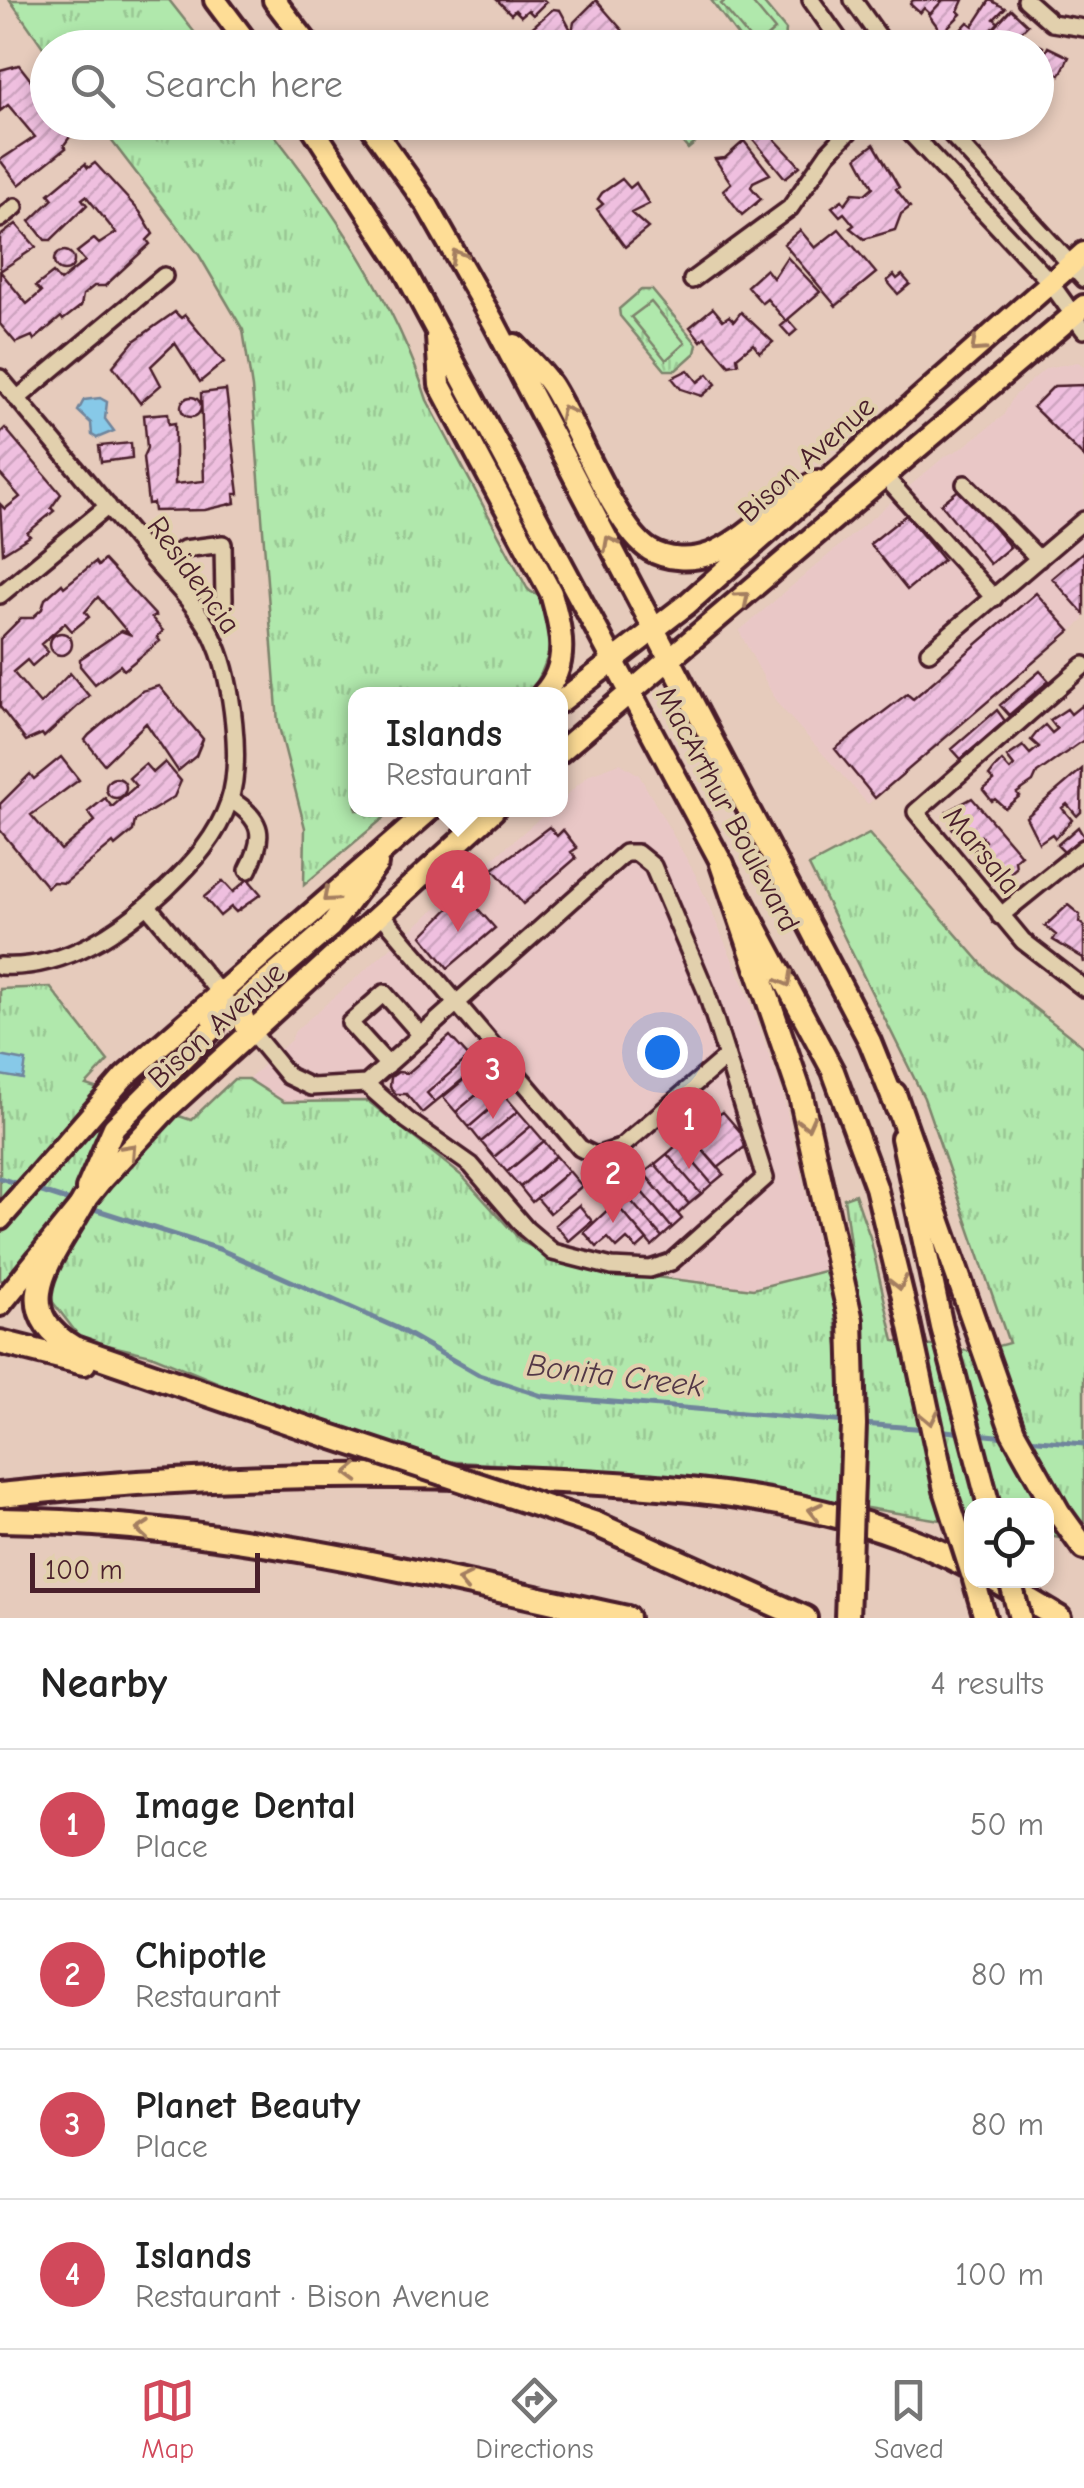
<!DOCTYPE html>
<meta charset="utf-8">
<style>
:root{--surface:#fff;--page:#f6f6f6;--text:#222;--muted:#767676;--line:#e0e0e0;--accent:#d1495b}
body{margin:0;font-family:"Comic Neue",sans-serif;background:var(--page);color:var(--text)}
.controls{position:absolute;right:30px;bottom:30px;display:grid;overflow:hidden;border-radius:20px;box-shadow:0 5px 15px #0003}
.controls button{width:90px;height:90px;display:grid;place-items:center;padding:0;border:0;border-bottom:2px solid var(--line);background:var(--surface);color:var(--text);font:50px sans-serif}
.scale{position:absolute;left:30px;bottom:25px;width:230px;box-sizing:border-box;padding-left:10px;border:5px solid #4a1f2b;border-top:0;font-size:28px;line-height:35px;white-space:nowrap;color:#4a1f2b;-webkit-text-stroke:8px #e2d0ad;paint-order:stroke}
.you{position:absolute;left:662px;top:1052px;width:35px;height:35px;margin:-25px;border:8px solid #fff;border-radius:50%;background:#1a73e8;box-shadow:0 0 0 15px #1a73e833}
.badge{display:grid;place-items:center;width:65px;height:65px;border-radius:50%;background:var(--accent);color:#fff;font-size:32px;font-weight:700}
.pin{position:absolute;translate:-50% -82px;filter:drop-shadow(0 2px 5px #0008)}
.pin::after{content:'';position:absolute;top:52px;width:35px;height:30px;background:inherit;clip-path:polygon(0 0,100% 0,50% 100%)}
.popup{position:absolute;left:348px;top:687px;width:220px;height:130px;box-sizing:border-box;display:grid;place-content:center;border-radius:20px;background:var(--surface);filter:drop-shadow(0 2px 8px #0005);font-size:32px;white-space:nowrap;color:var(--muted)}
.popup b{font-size:38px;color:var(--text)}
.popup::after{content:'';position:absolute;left:50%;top:100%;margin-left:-20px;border:20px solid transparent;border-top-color:var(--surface)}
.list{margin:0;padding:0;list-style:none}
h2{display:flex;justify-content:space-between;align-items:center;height:130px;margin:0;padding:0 40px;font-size:42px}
h2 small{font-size:32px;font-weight:400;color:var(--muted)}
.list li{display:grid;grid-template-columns:65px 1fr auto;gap:30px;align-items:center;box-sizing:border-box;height:150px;padding:0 40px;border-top:2px solid var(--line)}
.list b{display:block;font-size:38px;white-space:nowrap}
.list p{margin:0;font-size:32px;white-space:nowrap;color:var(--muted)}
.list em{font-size:32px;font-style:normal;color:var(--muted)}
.icon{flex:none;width:55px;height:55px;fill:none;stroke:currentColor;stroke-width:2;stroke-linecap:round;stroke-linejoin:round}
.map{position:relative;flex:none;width:1084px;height:1618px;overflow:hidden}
.search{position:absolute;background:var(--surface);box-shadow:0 5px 15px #0003;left:30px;right:30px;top:30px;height:110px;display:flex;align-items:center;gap:25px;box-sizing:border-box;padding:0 35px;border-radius:55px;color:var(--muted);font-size:38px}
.sheet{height:730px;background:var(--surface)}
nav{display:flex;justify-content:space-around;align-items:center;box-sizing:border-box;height:140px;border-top:2px solid var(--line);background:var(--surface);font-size:28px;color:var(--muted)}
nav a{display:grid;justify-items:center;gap:5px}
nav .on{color:var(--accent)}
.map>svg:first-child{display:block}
</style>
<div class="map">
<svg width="1084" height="1618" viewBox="0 0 1084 1618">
<defs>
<pattern id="grass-tufts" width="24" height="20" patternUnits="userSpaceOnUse" patternTransform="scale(2.5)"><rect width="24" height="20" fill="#b0e8ac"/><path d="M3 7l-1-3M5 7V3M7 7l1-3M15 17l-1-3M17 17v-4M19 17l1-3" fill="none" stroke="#99c794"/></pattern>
<pattern id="building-hatch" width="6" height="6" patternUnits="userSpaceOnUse" patternTransform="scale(2.5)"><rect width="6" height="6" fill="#efbfdf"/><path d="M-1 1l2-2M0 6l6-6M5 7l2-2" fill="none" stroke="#cea4c0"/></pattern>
</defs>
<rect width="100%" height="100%" fill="#e6cbbc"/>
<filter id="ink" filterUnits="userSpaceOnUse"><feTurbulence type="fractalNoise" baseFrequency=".01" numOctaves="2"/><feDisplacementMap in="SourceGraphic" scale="20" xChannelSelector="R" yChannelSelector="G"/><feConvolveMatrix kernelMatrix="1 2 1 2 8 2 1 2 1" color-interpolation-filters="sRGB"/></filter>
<g filter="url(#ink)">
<path fill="#e9c7c6" d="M1078 362 1084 366V620L868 804 777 703 739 631 944 457 962 448 1003 416 1014 396 1046 368Z
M620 763 639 775 695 874 747 993 782 1091 824 1271 753 1289 574 1267 522 1241 462 1176 368 1101 284 1102 248 1079 291 1040 295 1031 549 810H560L561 800 590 774Z"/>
<path fill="url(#grass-tufts)" stroke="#7d846c" stroke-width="2.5" d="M10 0H169L206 47 48 48 47 53Z
M711 0H761L786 30 785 40 775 47H746Z
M98 123H265C330 205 395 299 427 400L527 588C530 593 536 593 540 597 567 615 545 676 528 694H356V810H393L304 885 305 828 278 723 252 388 243 330 199 255Z
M666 123H720L688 149Z
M641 290H652L697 344 695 353 676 370H665L620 316 619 309Z
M869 834 990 973 1084 1047V1542L1047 1536 1046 1506H972L971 1525 652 1473 440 1461 314 1422 151 1355 81 1339 52 1301 51 1289 0 1280V989L50 987 108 1061 86 1085 191 1120 234 1079H248L284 1102 368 1101 462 1176 522 1242 574 1267 753 1289 824 1271 833 1292 838 1345 863 1342 844 1198 855 1194 870 1237 894 1341 976 1352 1009 1343 924 1098 809 866Z"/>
<path fill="#b0e8ac" stroke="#7d846c" stroke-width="2.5" d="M726 0H750L775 30 756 46 721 4Z
M651 302 685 343 666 360 631 317Z"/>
<path fill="#87c9e8" stroke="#6f859c" stroke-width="2.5" d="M100 398 107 402 105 419 114 431 97 438 92 435 91 423 78 411 84 400Z
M0 1056 26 1061 23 1079 0 1075Z"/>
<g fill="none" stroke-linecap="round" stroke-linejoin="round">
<path stroke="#6f859c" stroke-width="5" d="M0 1178 21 1185
M36 1190 73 1202
M88 1207 219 1249 397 1328 479 1375 542 1396 847 1422
M863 1424 927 1429
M938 1430 962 1433
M978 1434 1006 1437
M1027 1439 1084 1444"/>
</g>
<path fill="url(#building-hatch)" stroke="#4a1f2b" stroke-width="2.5" d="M497 0H544L546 2 533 15 528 10 521 16 515 10 511 14Z
M596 0 623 31 599 48H538L527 32 553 9 560 10 572 32 574 22Z
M913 0H943L930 14 924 8 920 13 910 4Z
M943 0H963L958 11 961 14 942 33 929 15Z
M990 0 1005 8 994 19 999 23 975 48H960L963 39 957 34 968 22 973 26Z
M1011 9 1028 25 1014 39 1009 34 1000 48H975Z
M1027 39 1043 47 1036 72V48H1024Z
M1048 47 1069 57 1060 75 1054 71 1049 81 1054 92 1044 112 1036 109V72Z
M19 65 48 102V122H66L74 131 64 145 66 148 19 185 0 160 35 137 8 105 0 111V70Z
M739 122H791L770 134 800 166 785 178Z
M744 141 770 174 753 182 751 187 761 199 742 215 723 190 731 183 715 159 725 158Z
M874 144 899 187 896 189 910 207 901 214 895 230 864 239 850 228 854 225 844 213 840 216 832 207 842 200 845 204 853 193 865 194 873 187 857 157Z
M95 163 140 212 153 234 147 240 150 244 105 286H94L83 295 81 306 63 320 61 317 34 340 32 336 16 343 0 324V236L16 224 36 247 0 271 27 304 41 292 36 286 53 273 60 281 85 261 77 252 94 239 99 244 116 233 86 196 82 199 87 205 51 240H45L30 221 53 199 49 194 85 164 88 168Z
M622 179 630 188 636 183 649 204 631 213 648 228 625 247 597 209 603 204 598 199 602 193Z
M839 229 876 273 836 306 784 244 800 230 815 248Z
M54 261a10 10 0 1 1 20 0a10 10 0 1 1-20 0Z
M787 257 820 292 786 321 767 299 762 303 747 286 766 269 773 278Z
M894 275 897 279 902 275 910 284 898 294 887 281Z
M713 308 723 320 729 316 734 321 741 312 773 342 760 353 753 344 737 357 738 363 729 365 705 337 701 341 690 327Z
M175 312 181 318 185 315 224 362 200 382 175 343 151 366 161 385 140 403 113 366 134 341Z
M788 320 797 330 790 336 781 326Z
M688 370 698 382 708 374 716 384 702 396 681 389 672 378Z
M1084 385V457L1033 407 1054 386Z
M226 390 239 494H234L235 503 205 510 154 511 153 503 148 504 143 457 147 448 144 415 168 413 169 424 175 423V484L204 481 201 393Z
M181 407a10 10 0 1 1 20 0a10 10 0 1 1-20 0Z
M5 428 61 494 51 508 54 511 27 533 30 536 3 553 0 504 5 509 20 497 0 474V433Z
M131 443 132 458 101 462 99 446Z
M961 488 1010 547 990 564 941 504Z
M906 515 943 560 907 590 870 544Z
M1084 551V614L1052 578Z
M104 560 156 616 152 618 163 631 157 637 160 641 124 670 120 665 95 684 80 666V659L121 631 129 634 98 597 85 612 89 617 72 631 65 623 41 644 48 652 32 666 27 660 13 672 40 704 70 673 89 696 44 737 42 734 26 741 0 707V639L21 618H32L42 609 45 599 62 584 64 587 95 562 98 566Z
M1036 593 1070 631 875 798 835 749 907 694 913 699Z
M50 644a11 11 0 1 1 22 0a11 11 0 1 1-22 0Z
M1040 671 1049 681 1009 715 1000 705Z
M159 686 203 739 196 756 178 771 146 723 104 764 85 740 89 735 142 691Z
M1082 705 1084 740 1037 773 1033 782 1017 793 1020 796 1005 808 995 799 992 801 983 790 994 781 989 776 995 768 1002 761 1010 770 1014 766 1007 757 1023 746 1030 754 1039 747 1031 740 1038 731 1045 725 1052 733 1057 729 1050 720 1067 709 1071 714Z
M997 710 1005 721 961 759 952 749Z
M61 757 79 780 31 815 61 850 95 821 88 812 105 798 112 807 136 786 129 778 145 764 153 773 165 762 181 781 174 797 135 821 133 831 115 846 113 843 65 883 53 882 47 887 0 830V804L30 774 34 779Z
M1082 769 1081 812 1077 816 1067 804 1062 808 1072 820 1055 838 1052 834 1039 843 1026 817Z
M106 788a10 10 0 1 1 20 0a10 10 0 1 1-20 0Z
M972 798 1021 855 1015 860 1016 868 1004 878 993 867 989 871 974 850 985 841 981 836 970 846 952 828 956 825 947 812Z
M549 827 557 836 563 830 577 848 571 852 576 858 523 904 493 869Z
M1078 827 1084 837 1066 854 1057 845Z
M248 879 261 894 236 912 231 907 220 916 204 897 223 881 233 892Z
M464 893 495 928 448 968 422 936Z
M1068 905 1080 915 1079 922 1084 926V963L1083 958 1053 940 1056 935 1045 926Z
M450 1036 469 1057 427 1093 435 1102 422 1113 406 1094H396L390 1087 391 1077 398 1072 408 1073Z
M469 1057 477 1068 435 1102 427 1093Z
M480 1066 493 1081 456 1112 443 1097Z
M493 1081 505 1096 469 1127 456 1112Z
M505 1096 518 1111 481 1142 469 1127Z
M518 1111 531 1126 494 1157 481 1142Z
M723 1112 750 1143 718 1168 689 1134Z
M531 1126 544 1141 507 1172 494 1157Z
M689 1134 724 1174 712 1184 678 1144Z
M544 1141 556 1156 520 1187 507 1172Z
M678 1144 712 1184 701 1194 667 1154Z
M667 1154 701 1194 689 1204 655 1164Z
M556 1156 569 1171 532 1202 520 1187Z
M655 1164 689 1204 678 1214 644 1173Z
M569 1171 582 1186 550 1213 537 1198Z
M647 1177 682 1219 672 1228 637 1186Z
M637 1186 672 1228 662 1237 626 1195Z
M626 1195 662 1237 652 1246 616 1204Z
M615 1203 647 1240 637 1249 627 1239 617 1248 608 1238 597 1247 584 1232Z
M579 1205 592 1221 569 1241 555 1225Z"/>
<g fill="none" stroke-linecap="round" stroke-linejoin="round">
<g stroke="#4a1f2b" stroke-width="22">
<path id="minor" d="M811 0 845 48
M853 0 887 48
M1026 0 1052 23 1084 28
M900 122 1049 281 1084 330
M940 122 1084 279
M0 219 15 207
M692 280 790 208 828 153 858 122
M0 378C49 436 98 495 147 553 170 580 203 611 216 644 232 682 243 763 229 802 217 837 193 863 167 888 121 931 65 970 0 966
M17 399 164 276
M886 478 994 598
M965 484 1039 559
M157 564 184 549 223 544 224 600
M0 595 108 506
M929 652 1084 520
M1084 665 916 812 1023 941 1084 988
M231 800C264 820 265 837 248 870
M148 906 288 1076 311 1087 366 1084 407 1120 471 1165 526 1229 553 1252 612 1267 650 1269 671 1262 765 1178 706 991 653 866 637 853H625L366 1084
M381 914 580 1148 596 1156 620 1148 727 1056
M1000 916 1084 848
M388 1065 350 1023 384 993 421 1035"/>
</g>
<g stroke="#4a1f2b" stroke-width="28">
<path id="major" d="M215 0 251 48
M274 0 311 48
M309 122 401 264 833 1071 876 1187 909 1322
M368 122 427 205 494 323 870 1042 897 1109
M437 337 440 385 551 593C561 629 571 665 543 694
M515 345C527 358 541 370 551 385 576 423 615 529 650 550 667 560 691 561 710 554 750 538 778 499 818 481
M560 702 687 604 1084 253
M560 752 1084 306
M249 1034 240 1010 242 1003 330 927 377 864
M902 1138 942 1327 989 1506
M87 1189 114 1127 213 1028 219 990
M0 1219 124 1077 430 810
M0 1305 102 1179 168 1108 494 810
M974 1580 985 1618"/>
</g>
<g stroke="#4a1f2b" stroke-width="30">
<path id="highway" d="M722 864 801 1096 851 1321
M894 1094 1013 1432 1058 1512 1084 1548
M84 1201C56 1254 3 1307 74 1348L306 1428
M0 1342 84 1363
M0 1495C172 1476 342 1472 514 1479 668 1485 833 1493 972 1568
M0 1520C213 1522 420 1573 627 1618
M596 1524 805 1618
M995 1580 1059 1618"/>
</g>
<use href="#minor" stroke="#e2d0ad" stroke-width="15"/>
<use href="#major" stroke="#fedd96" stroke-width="20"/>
<use href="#highway" stroke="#fedd96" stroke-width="22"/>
<g stroke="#4a1f2b" stroke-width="28" stroke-linecap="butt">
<path id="major-bridge" d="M909 1322 945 1490 972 1574
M1010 1580 1020 1618"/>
</g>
<g stroke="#4a1f2b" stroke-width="30" stroke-linecap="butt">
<path id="highway-bridge" d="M306 1428 596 1524
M847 1618 854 1425 851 1321"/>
</g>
<use href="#major-bridge" stroke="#fedd96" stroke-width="20"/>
<use href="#highway-bridge" stroke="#fedd96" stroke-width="22"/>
</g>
<defs><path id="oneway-chevron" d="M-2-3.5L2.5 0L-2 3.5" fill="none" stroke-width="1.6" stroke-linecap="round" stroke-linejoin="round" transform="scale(2.5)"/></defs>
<g stroke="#a47e60">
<use href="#oneway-chevron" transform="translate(457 256) rotate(-120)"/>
<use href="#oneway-chevron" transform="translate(977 346) rotate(138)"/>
<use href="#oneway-chevron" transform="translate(566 412) rotate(-118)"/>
<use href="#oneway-chevron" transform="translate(610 543) rotate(-118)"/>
<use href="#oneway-chevron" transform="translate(743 598) rotate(-40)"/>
<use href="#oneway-chevron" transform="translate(329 896) rotate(139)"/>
<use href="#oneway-chevron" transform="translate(786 980) rotate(61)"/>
<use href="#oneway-chevron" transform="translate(807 1123) rotate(76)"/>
<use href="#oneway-chevron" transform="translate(130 1150) rotate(-47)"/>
<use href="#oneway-chevron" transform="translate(899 1283) rotate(76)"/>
<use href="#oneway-chevron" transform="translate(930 1418) rotate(78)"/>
<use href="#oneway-chevron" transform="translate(352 1473) rotate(178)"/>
<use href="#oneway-chevron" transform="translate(815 1511) rotate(-167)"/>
<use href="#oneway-chevron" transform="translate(143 1530) rotate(-175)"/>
<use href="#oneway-chevron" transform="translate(464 1581) rotate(-168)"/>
</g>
</g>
<g text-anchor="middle" stroke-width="8" stroke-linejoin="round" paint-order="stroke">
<g font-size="30" fill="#4a1f2b" stroke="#e2d0ad">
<text transform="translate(806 459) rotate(-42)" y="10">Bison Avenue</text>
<text transform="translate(194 575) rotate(54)" y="10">Residencia</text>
<text transform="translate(728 809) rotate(62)" y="10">MacArthur Boulevard</text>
<text transform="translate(982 850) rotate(51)" y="10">Marsala</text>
<text transform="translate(216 1025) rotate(-42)" y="10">Bison Avenue</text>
</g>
<g font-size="32" font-style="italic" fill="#533847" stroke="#e2d0ad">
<text transform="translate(615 1375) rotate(7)" y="11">Bonita Creek</text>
</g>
</g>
</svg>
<div class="controls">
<button><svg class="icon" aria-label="locate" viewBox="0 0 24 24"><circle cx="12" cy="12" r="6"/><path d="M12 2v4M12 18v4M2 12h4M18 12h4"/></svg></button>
</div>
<div class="scale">100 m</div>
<div class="you"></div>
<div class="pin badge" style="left:689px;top:1169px">1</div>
<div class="pin badge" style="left:613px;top:1223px">2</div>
<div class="pin badge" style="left:493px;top:1119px">3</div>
<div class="pin badge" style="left:458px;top:932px">4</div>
<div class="popup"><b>Islands</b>Restaurant</div>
<div class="search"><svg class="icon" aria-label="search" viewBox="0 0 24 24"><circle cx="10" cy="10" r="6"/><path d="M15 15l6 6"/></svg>Search here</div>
</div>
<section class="sheet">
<h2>Nearby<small>4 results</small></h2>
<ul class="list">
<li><span class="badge">1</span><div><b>Image Dental</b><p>Place</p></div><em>50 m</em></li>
<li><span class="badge">2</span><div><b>Chipotle</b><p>Restaurant</p></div><em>80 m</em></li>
<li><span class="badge">3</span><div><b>Planet Beauty</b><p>Place</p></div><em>80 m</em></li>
<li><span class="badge">4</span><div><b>Islands</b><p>Restaurant · Bison Avenue</p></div><em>100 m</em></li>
</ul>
</section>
<nav>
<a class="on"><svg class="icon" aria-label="map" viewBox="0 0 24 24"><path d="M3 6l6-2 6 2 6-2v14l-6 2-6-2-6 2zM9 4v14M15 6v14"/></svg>Map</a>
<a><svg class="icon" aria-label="directions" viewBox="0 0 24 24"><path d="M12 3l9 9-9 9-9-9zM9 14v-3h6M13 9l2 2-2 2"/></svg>Directions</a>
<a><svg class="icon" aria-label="saved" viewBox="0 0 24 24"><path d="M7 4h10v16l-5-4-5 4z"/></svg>Saved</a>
</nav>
